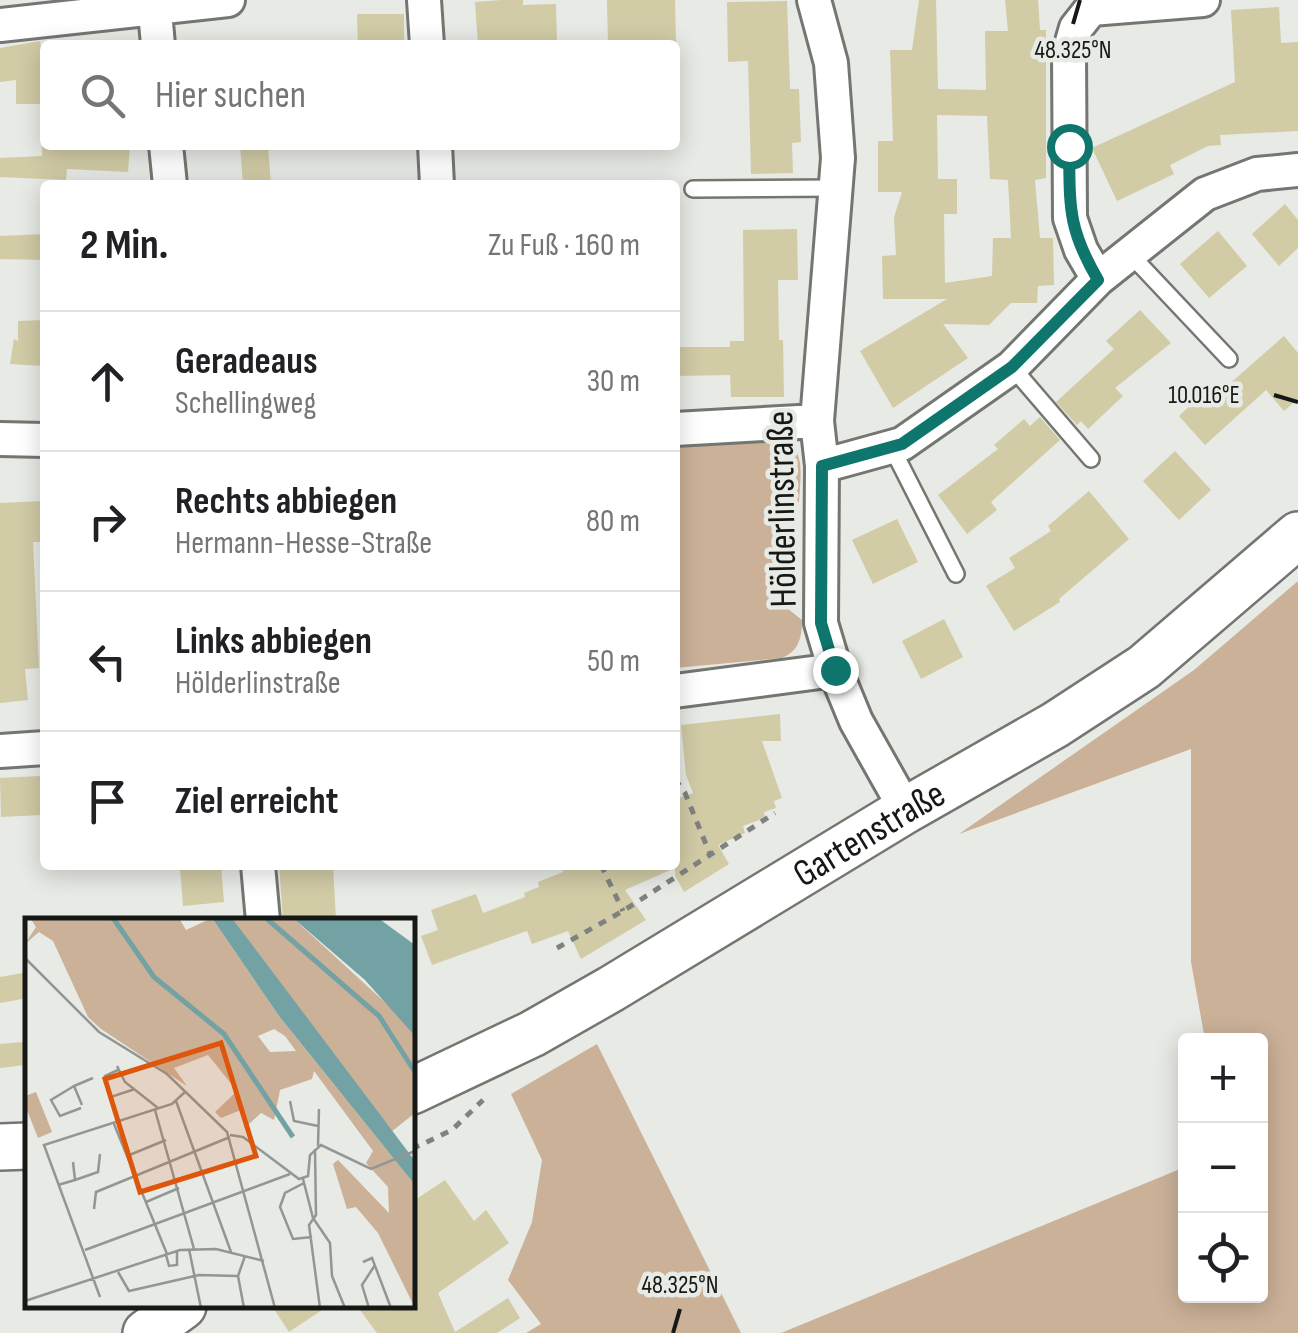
<!DOCTYPE html>
<html lang="de">
<meta charset="utf-8">
<style>
:root{--surface:#fff;--page:#f6f6f6;--text:#202124;--muted:#757577;--line:#e0e0e0}
body{margin:0;font-family:"Sofia Sans Condensed",sans-serif;background:var(--page);color:var(--text)}
.controls{position:absolute;right:30px;bottom:30px;display:grid;overflow:hidden;border-radius:10px;box-shadow:0 5px 25px #0003}
.controls button{width:90px;height:90px;display:grid;place-items:center;padding:0;border:0;border-bottom:2px solid var(--line);background:var(--surface);color:var(--text);font:50px sans-serif}
.stop{position:absolute;width:30px;height:30px;margin:-22px;border:8px solid #0f766e;border-radius:50%;background:#fff}
.stop.end{background:#0f766e;border-color:#fff;box-shadow:0 2px 10px #0008}
.list{margin:0;padding:0;list-style:none}
h2{display:flex;justify-content:space-between;align-items:center;height:130px;margin:0;padding:0 40px;font-size:42px}
h2 small{font-size:32px;font-weight:400;color:var(--muted)}
.list li{display:grid;grid-template-columns:65px 1fr auto;gap:30px;align-items:center;box-sizing:border-box;height:140px;padding:0 40px;border-top:2px solid var(--line)}
.list b{display:block;font-size:38px;white-space:nowrap}
.list p{margin:0;font-size:32px;white-space:nowrap;color:var(--muted)}
.list em{font-size:32px;font-style:normal;color:var(--muted)}
.icon{flex:none;width:55px;height:55px;fill:none;stroke:currentColor;stroke-width:2;stroke-linecap:round;stroke-linejoin:round}
.map{position:relative;flex:none;width:1298px;height:1333px;overflow:hidden}
.search{position:absolute;background:var(--surface);box-shadow:0 5px 25px #0003;left:40px;top:40px;width:640px;height:110px;display:flex;align-items:center;gap:25px;box-sizing:border-box;padding:0 35px;border-radius:10px;color:var(--muted);font-size:38px}
.panel{position:absolute;background:var(--surface);box-shadow:0 5px 25px #0003;left:40px;top:180px;width:640px;height:690px;border-radius:10px}
.map>svg:first-child{display:block}
</style>
<div class="map">
<svg width="1298" height="1333" viewBox="0 0 1298 1333">
<rect width="100%" height="100%" fill="#e7eae5"/>
<path fill="#cbb198" d="M783 438C807 452 800 478 799 502L784 515 787 608 802 620C802 637 799 651 782 658L675 668V439Z
M1298 581V1333H781L1185 1167 1186 1296H1260V1040H1205L1191 962V749L959 834 1194 670Z
M597 1044 741 1333H526L541 1324 508 1280 532 1222 542 1160 511 1094Z"/>
<path fill="#d1cba6" fill-rule="evenodd" d="M502 0H523V5L556 4 557 45H478L475 2Z
M607 0H675L676 45H608Z
M919 0H936L938 89 986 90 985 31H1008L1005 0H1038L1040 30H1046V178L1035 180 1040 238H1053L1054 285 1038 286 1037 303H1011L989 325 943 324 968 358 893 408 860 351 947 299H883L882 256 896 255 894 217 902 192H878V141H893L890 50H912ZM937 115 987 116 990 179 1008 180 1011 238H993L992 276 945 283 944 214H957V179H938Z
M787 1 790 89H799L801 142 792 143 793 173 751 174 748 61 728 62 727 2Z
M1279 7 1281 43 1298 42V131L1220 135 1221 145 1208 146 1170 165 1174 174 1117 201 1092 148 1235 82 1231 10Z
M357 14H404V45H358Z
M40 41 44 67V104H16V80L0 82V48Z
M42 145H130L128 172 67 169 66 180 0 177V158L42 156Z
M240 145H268L271 185H243Z
M1285 204 1298 220V248L1279 266 1252 234Z
M797 229 798 280H778L779 340H783L784 397H731L730 375 675 376 676 347H730V341H744L743 230Z
M1218 231 1247 266 1209 298 1180 264Z
M45 234V260L0 259V236Z
M1140 310 1171 343 1115 388 1123 396 1088 429 1081 421 1077 425 1056 402 1114 349 1106 341Z
M45 320V366L10 364 14 339 18 341V321Z
M1284 336 1298 353V399L1284 411 1266 390 1205 445 1179 416 1211 386 1218 394Z
M1040 417 1060 440 991 502 997 510 967 534 938 495 998 449 994 445 1024 419 1030 426Z
M1175 451 1211 490 1179 520 1143 481Z
M1089 491 1129 539 1059 599 1060 602 1014 631 986 586 1015 568 1009 558 1051 531 1048 526Z
M45 501V542H33L39 668 25 669 28 700 0 703V503Z
M897 519 918 562 873 584 852 540Z
M944 619 963 657 921 679 902 641Z
M780 714 781 741H762L782 798 774 801 776 808 764 812 765 818 743 826 745 833 718 845 729 864 684 892 675 876V868L625 890 646 920 581 959 568 931 532 944 527 931 432 965 421 936 438 930 431 910 476 894 483 913 525 897 524 893 539 887 538 882 563 872 561 865H675V799L693 793 686 775 681 725Z
M40 776 42 815 1 817 0 778Z
M189 865H221L224 902 183 906 180 868H189Z
M279 865H333L336 920H283Z
M28 972V998L0 1003V977Z
M23 1042 25 1065 0 1068V1044Z
M445 1180 474 1221 486 1210 509 1243 438 1293 455 1332 508 1298 520 1318 497 1333H377L357 1306H412V1202Z
M272 1306H328L289 1332Z"/>
<g fill="none" stroke-linecap="round" stroke-linejoin="round">
<g stroke="#737671" stroke-width="20">
<path id="lane" d="M693 189 836 188
M1129 253 1229 359
M1012 367 1091 459
M892 448 956 574"/>
</g>
<g stroke="#737671" stroke-width="38">
<path id="street" d="M154 0 158 45
M424 0 427 45
M814 0 831 63 838 158 817 421 822 466 821 623 835 670 856 721 906 810
M0 25 228 0
M166 145 170 185
M435 145 437 185
M1098 279 1081 250 1070 218 1069 52 1076 28 1091 9 1203 0
M675 429 817 421
M0 439 45 440
M822 466 902 444 1012 367 1098 279 1205 194 1257 174 1298 170
M675 691 835 670
M0 751 45 748
M258 865 263 921"/>
</g>
<g stroke="#737671" stroke-width="50">
<g id="secondary">
<path id="s1" d="M412 1091 532 1034 611 989 906 810 1055 725 1144 667 1298 535"/>
<path d="M0 1147 28 1146"/>
<path d="M146 1333 183 1306"/>
</g>
</g>
<path stroke="#80827f" stroke-width="5" stroke-dasharray="8 8" stroke-linecap="butt" d="M675 779 685 793 710 854
M601 865 623 911
M557 948 623 911 775 813
M412 1149 452 1130 483 1100"/>
<use href="#lane" stroke="#fff" stroke-width="15"/>
<use href="#street" stroke="#fff" stroke-width="32"/>
<use href="#secondary" stroke="#fff" stroke-width="45"/>
</g>
<g fill="none" stroke-linecap="round" stroke-linejoin="round">
<path stroke="#0f766e" stroke-width="12" d="M835 670 821 623 822 466 902 444 1012 367 1098 280C1067 227 1070 206 1069 146"/>
</g>
<path fill="none" stroke="#161816" stroke-width="4" d="M1073 24 1080 0M1274 395 1298 402M673 1333 680 1309"/>
<g text-anchor="middle" stroke-width="9" stroke-linejoin="round" paint-order="stroke">
<g font-size="38" fill="#161816" stroke="#e7eae5">
<text transform="translate(781 509) rotate(-91)" y="13">Hölderlinstraße</text>
<text dy="13" stroke="none"><textPath href="#s1" startOffset="525">Gartenstraße</textPath></text>
</g>
</g>
<g transform="translate(25 918)">
<rect width="390" height="390" fill="#e7eae5"/>
<path d="M5 0H154L161 12 187 0 254 98 390 267V390L353 315 331 289 322 291 308 246 313 242 364 295 363 269 341 245 348 233 289 153 287 161 255 172 249 202 236 195 223 207 216 192 196 200 190 194 212 173 183 137 149 150 162 168 76 111 63 99 28 23 14 14 0 26 11 9ZM249 111 260 118 271 133 245 134 233 118ZM207 0H268L377 100 390 118V195L366 214ZM11 174 27 214 13 220 0 187V178Z" fill="#cbb198" fill-rule="evenodd"/>
<path d="M187 0H207L390 243V267L254 98ZM268 0H353L390 27V118L340 62Z" fill="#73a2a4"/>
<path fill="none" stroke="#73a2a4" stroke-width="5" d="M88 0 129 59 199 116 268 219M241 0 354 98 390 154"/>
<path fill="none" stroke="#939692" stroke-width="2.5" d="M0 40 74 114 142 156 202 214 250 390M92 148 100 164 133 190M93 152 80 158 86 179 110 171M49 168 26 182 35 198 56 190M151 183 206 334M265 183 269 203 293 208M57 187 49 168 68 160M130 192 169 331M89 206 142 336M205 217 218 219 274 261 283 258 285 237 296 227 346 251 390 233M293 228 294 191M290 231 291 297 284 307 295 390M102 238 141 222M278 261 288 300 305 325 307 358 320 390M50 262 73 254 75 236M279 265 260 275 255 289 268 321 287 319M33 267 50 262 48 244M121 284 154 270M69 291 71 274 205 219M164 331 176 390M60 332 265 256M141 337 144 348 152 347V333M338 344 347 340 366 390M93 354 104 373 174 357 213 358M75 379 19 227 147 186 160 174M0 383 155 332 191 331 239 343M219 390 213 358 220 338M344 390 337 367 350 347"/>
<path fill="#de560c" fill-opacity="0.15" stroke="#de560c" stroke-width="5" d="M196 125 231 238 115 274 80 161Z"/>
<rect width="390" height="390" fill="none" stroke="#161816" stroke-width="5"/>
</g>
<g font-size="25" text-anchor="middle" fill="#161816" stroke="#e7eae5" stroke-width="9" stroke-linejoin="round" paint-order="stroke">
<text x="1073" y="58">48.325°N</text>
<text x="1204" y="403">10.016°E</text>
<text x="680" y="1293">48.325°N</text>
</g>
</svg>
<div class="controls">
<button>+</button>
<button>−</button>
<button><svg class="icon" aria-label="locate" viewBox="0 0 24 24"><circle cx="12" cy="12" r="6"/><path d="M12 2v4M12 18v4M2 12h4M18 12h4"/></svg></button>
</div>
<div class="stop" style="left:1069px;top:146px"></div>
<div class="stop end" style="left:835px;top:670px"></div>
<div class="search"><svg class="icon" aria-label="search" viewBox="0 0 24 24"><circle cx="10" cy="10" r="6"/><path d="M15 15l6 6"/></svg>Hier suchen</div>
<section class="panel">
<h2>2 Min.<small>Zu Fuß · 160 m</small></h2>
<ul class="list">
<li><svg class="icon" aria-label="ahead" viewBox="0 0 24 24"><path d="M12 20V5M6 11l6-6 6 6"/></svg><div><b>Geradeaus</b><p>Schellingweg</p></div><em>30 m</em></li>
<li><svg class="icon" aria-label="right" viewBox="0 0 24 24"><path d="M7 20v-9h11M14 6l5 5-5 5"/></svg><div><b>Rechts abbiegen</b><p>Hermann-Hesse-Straße</p></div><em>80 m</em></li>
<li><svg class="icon" aria-label="left" viewBox="0 0 24 24"><path d="M17 20v-9H6M10 6l-5 5 5 5"/></svg><div><b>Links abbiegen</b><p>Hölderlinstraße</p></div><em>50 m</em></li>
<li><svg class="icon" aria-label="arrive" viewBox="0 0 24 24"><path d="M6 21V4h12l-3 4 3 4H6"/></svg><div><b>Ziel erreicht</b></div></li>
</ul>
</section>
</div>
